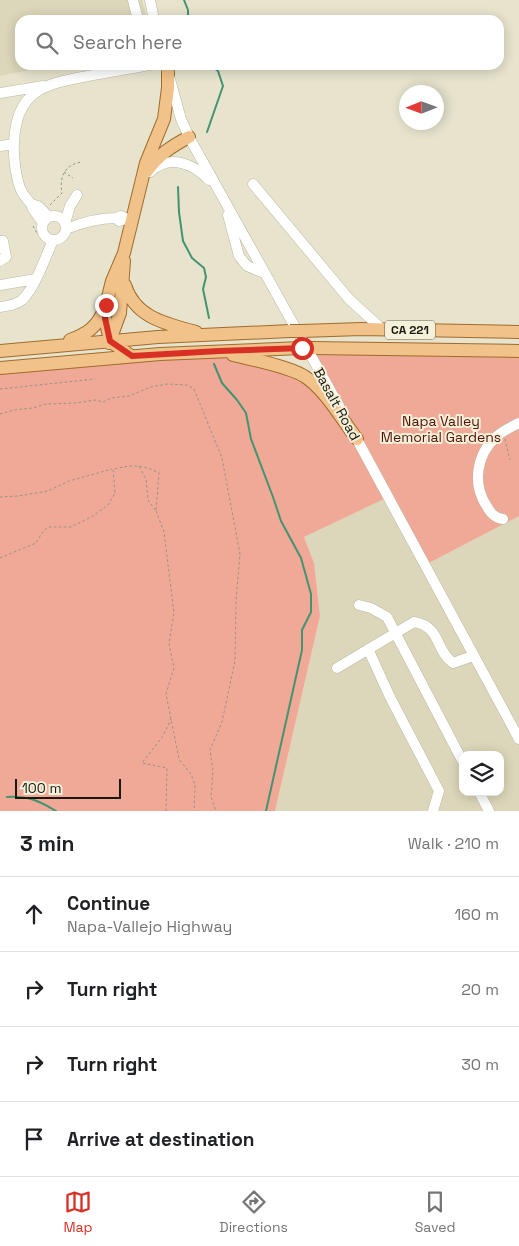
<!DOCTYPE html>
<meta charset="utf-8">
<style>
:root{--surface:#fff;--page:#f2f2f2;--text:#202124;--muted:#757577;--line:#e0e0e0;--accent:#d93025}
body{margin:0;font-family:"Space Grotesk",sans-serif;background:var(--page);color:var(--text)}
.controls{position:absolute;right:15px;bottom:15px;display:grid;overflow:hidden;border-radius:10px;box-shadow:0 2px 12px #0003}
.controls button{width:45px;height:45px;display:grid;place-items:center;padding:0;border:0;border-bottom:1px solid var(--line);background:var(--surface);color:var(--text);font:25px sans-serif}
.compass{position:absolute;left:399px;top:85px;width:45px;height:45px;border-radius:50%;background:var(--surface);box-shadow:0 2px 12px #0003;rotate:269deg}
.scale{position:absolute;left:15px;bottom:12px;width:106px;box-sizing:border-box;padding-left:5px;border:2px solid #1a1911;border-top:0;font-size:14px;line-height:18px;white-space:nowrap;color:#1a1911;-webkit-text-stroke:4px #f4f0da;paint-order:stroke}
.stop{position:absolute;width:15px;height:15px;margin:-11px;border:4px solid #d93025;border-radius:50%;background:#fff}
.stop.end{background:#d93025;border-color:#fff;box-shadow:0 1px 5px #0008}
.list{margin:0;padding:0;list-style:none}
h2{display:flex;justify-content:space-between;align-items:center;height:65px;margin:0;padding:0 20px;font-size:21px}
h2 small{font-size:16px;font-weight:400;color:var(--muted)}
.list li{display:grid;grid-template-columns:32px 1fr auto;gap:15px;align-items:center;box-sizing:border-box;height:75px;padding:0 20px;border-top:1px solid var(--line)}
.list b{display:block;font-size:19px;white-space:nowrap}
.list p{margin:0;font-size:16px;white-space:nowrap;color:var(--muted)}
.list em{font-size:16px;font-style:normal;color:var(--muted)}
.icon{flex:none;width:28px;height:28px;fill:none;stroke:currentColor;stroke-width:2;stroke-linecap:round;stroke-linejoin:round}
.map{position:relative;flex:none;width:519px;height:811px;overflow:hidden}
.search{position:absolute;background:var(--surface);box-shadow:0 2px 12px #0003;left:15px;right:15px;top:15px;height:55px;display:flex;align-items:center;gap:12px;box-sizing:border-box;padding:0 18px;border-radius:15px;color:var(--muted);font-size:19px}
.sheet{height:365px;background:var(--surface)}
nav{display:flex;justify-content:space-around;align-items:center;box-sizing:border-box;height:70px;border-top:1px solid var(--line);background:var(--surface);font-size:14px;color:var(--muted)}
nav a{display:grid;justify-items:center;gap:2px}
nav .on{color:var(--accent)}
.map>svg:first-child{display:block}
</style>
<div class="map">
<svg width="519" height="811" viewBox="0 0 519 811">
<rect width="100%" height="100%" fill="#e7e3cd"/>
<path fill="#dcd7ba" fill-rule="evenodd" d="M0 0H142L147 20H20V65H55L0 76Z
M388 496 425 565 519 516V811H275L320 616 314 563 304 537ZM463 755H500V792H463Z"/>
<path fill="#f0a897" d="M307 350 519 351V516L425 565 388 497 304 537 314 563 320 616 275 811H0V368L131 356 183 359 219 351 304 376 354 435Z"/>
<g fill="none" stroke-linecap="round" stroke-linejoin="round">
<path stroke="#439471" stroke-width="2" d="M184 0 188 10V20
M207 132 223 86 218 71 210 65
M178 187 179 212 183 241 192 258 204 268 206 277 203 289 209 318
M214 364 222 383 237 400 246 413 251 439 273 497 281 521 301 558 311 594V612L302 630V650L266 811
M7 797C28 796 38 800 56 811"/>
<g stroke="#bcb8a2" stroke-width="11">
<path id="minor" d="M133 0 138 20
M150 0 154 20
M166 65 181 119 189 137 339 406
M0 93 43 86
M0 146 14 144
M150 172C169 154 193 163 209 180
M253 184 349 299 383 330
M31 204C28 200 24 196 22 192 16 181 13 155 14 143 16 90 44 84 88 76 108 72 128 69 149 65
M228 215 239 256 247 266 264 273
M42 228a12 12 0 1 1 24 0a12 12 0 1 1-24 0Z
M126 219 119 221 116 218 121 216 132 221
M43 223 33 209 31 204 38 206 49 217
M65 223 70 206 77 195
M66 229C83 222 98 218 116 218
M0 241H3L6 257 0 261
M0 285 36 279
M0 307C8 306 16 305 22 300 35 288 46 256 53 240
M353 432 519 739
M503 519C494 518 490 512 486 505 472 483 477 454 496 437 502 431 511 427 519 423
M359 605 371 608 387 617 463 762
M368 649 390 697 439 791 433 811
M337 668 414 622C442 627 434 649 453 663L473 656
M479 792 489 811"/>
</g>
<g stroke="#a06c2c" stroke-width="14">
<path id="major" d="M147 171C158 155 172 146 189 137
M125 285C135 318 167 324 196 332
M302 331 361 329 519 332
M70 340C87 334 97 327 104 310
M109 343 120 313 124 261
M312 348 519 351
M0 351 158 337 290 331
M233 355C254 360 287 366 304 376 325 389 342 420 357 439
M131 356 110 341 105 318 106 305 112 281 124 253 146 163 164 119 168 88V72
M0 368 160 354 301 348"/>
</g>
<path stroke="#969382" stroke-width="1" stroke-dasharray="2.5 2.5" stroke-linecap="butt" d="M64 172 73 178
M50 205 62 193C59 177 65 164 82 162
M33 226 38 235
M0 389 95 379
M0 414 14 410 33 408 46 404 76 403 95 400 103 402 111 398 129 396 151 387 167 384 187 385 194 389 222 458 240 554 236 601 235 661 222 722 210 750 213 771 211 797 216 811
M505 439 510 460
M0 497 18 496 48 491 69 481 112 469
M156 511 164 532 174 613 169 644 174 668 166 694 179 759 191 774 195 785 194 811
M0 558 36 543 42 533 48 527H71L93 516 108 505 115 493 113 469C132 465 142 464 159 473L156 511 148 500 146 479 139 466
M166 811 167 768 142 763 163 736 171 719"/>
<use href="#minor" stroke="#fff" stroke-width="10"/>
<use href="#major" stroke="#f1c289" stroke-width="12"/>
<g stroke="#a06c2c" stroke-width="14" stroke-linecap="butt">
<path id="major-bridge" d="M290 331H302
M301 348H312"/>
</g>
<use href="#major-bridge" stroke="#f1c289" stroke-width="12"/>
</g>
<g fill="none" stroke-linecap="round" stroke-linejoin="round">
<path stroke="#d93025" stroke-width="6" d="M106 305 105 318 110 341 132 356 219 351 302 348"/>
</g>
<g text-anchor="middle" stroke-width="4" stroke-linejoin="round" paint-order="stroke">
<rect fill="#f4f0da" stroke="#5b5a4d" stroke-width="1" x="385" y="320.5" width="50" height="19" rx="4"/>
<g font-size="12" font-weight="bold" fill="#1a1911">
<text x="410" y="334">CA 221</text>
</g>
<g font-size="14" fill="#1a1911" stroke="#f4f0da">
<text transform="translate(337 404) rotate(61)" y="5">Basalt Road</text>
</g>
<g font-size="14" fill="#511306" stroke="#f4f0da">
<text x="441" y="426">Napa Valley<tspan x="441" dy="16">Memorial Gardens</tspan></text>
</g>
</g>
</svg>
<div class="controls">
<button><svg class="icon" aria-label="layers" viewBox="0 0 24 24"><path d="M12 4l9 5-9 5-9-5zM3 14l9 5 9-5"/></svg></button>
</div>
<svg class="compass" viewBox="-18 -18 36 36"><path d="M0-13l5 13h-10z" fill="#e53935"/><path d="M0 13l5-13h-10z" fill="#757577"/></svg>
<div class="scale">100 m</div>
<div class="stop" style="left:302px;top:348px"></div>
<div class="stop end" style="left:106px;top:305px"></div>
<div class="search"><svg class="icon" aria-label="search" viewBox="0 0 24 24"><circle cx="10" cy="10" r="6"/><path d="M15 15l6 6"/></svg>Search here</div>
</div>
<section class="sheet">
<h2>3 min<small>Walk · 210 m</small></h2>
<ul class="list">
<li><svg class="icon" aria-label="ahead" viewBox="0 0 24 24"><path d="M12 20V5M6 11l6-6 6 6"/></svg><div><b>Continue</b><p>Napa-Vallejo Highway</p></div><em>160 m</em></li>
<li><svg class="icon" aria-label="right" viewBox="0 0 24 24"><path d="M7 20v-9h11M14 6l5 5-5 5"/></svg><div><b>Turn right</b></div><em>20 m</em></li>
<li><svg class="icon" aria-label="right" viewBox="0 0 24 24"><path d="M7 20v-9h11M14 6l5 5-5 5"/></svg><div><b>Turn right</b></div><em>30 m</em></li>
<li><svg class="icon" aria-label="arrive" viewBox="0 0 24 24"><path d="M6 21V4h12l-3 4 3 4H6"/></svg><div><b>Arrive at destination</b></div></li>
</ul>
</section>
<nav>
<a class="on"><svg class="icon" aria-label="map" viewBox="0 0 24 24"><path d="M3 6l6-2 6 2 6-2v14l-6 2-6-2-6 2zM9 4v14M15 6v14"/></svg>Map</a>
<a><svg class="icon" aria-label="directions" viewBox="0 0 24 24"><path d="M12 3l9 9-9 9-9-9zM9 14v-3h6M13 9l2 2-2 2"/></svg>Directions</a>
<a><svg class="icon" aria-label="saved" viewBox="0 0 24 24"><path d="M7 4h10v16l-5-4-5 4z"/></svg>Saved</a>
</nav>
